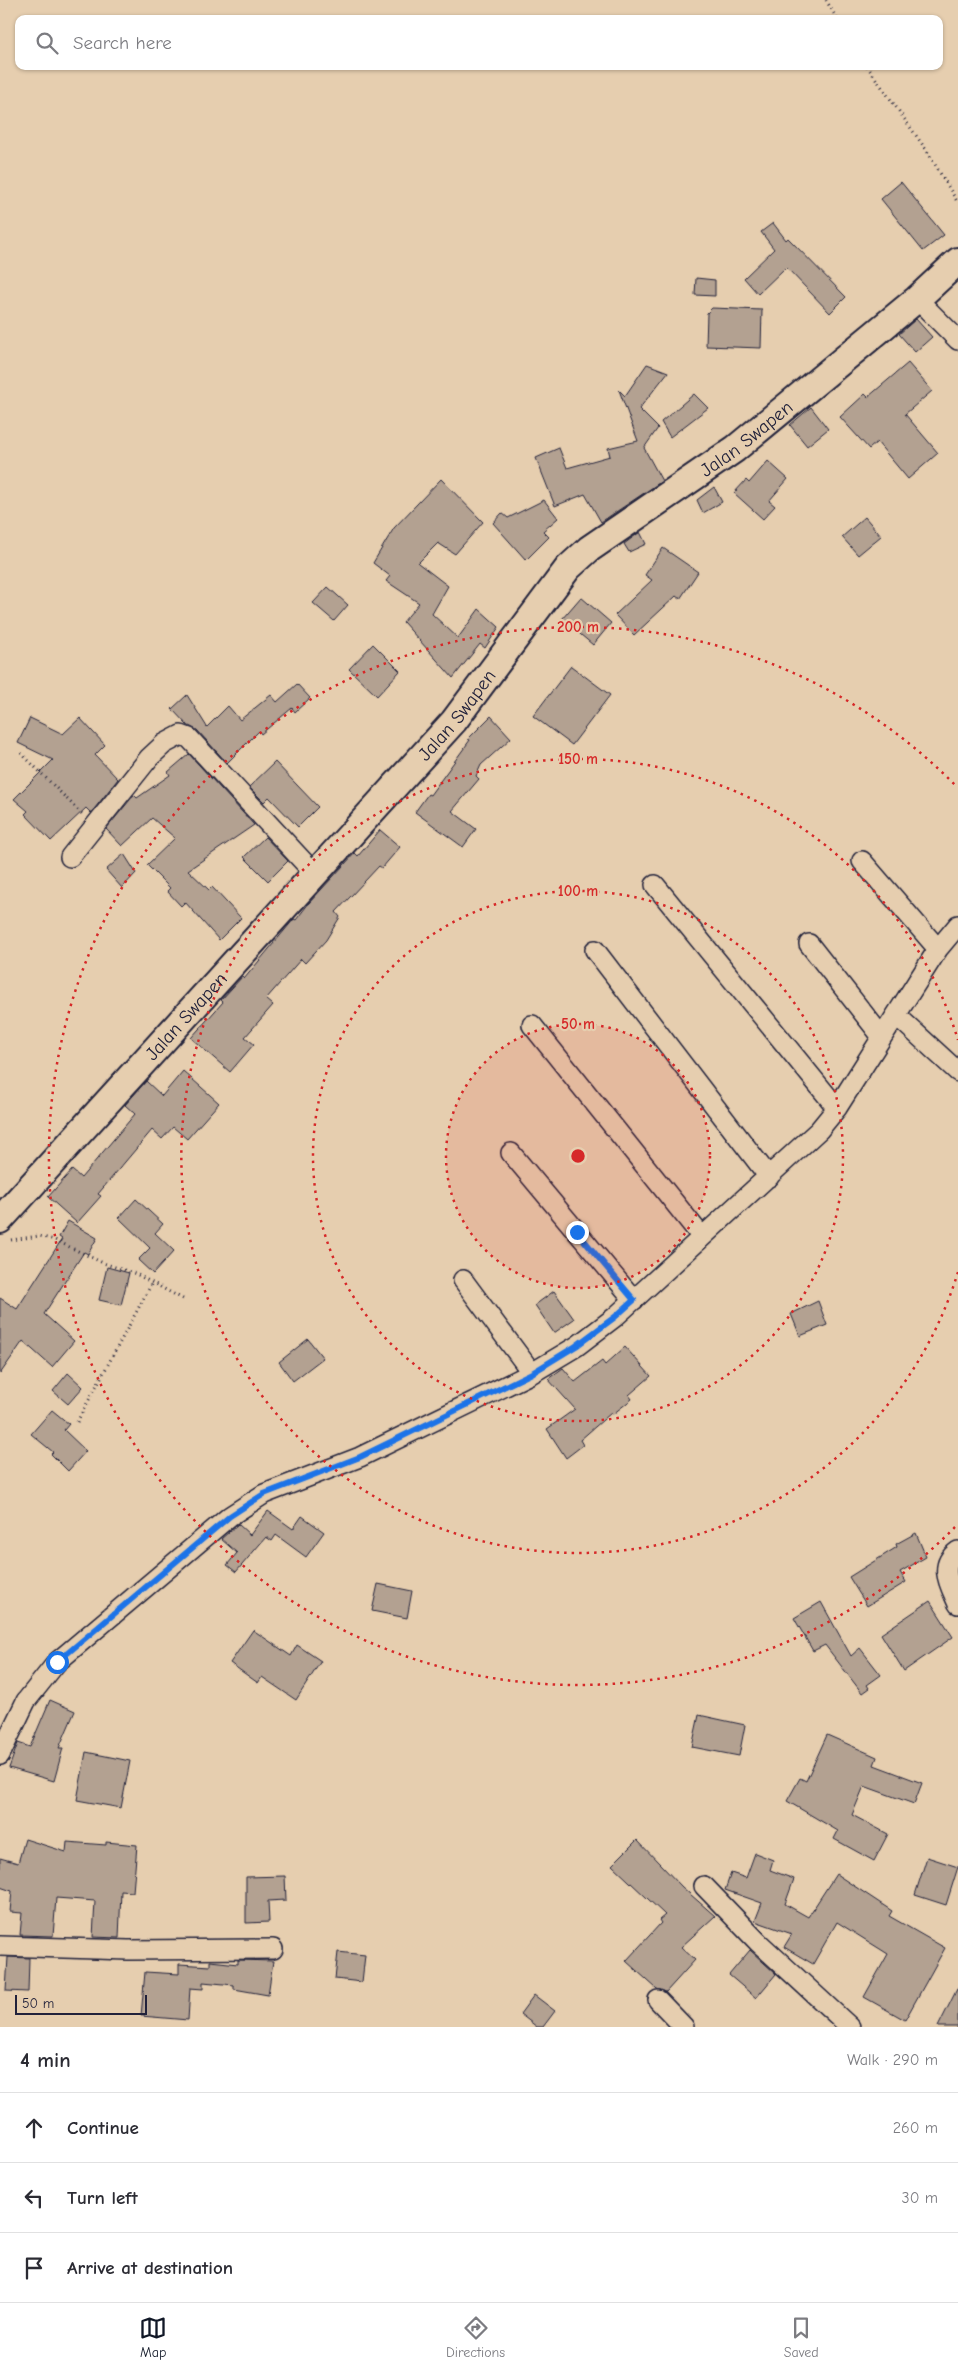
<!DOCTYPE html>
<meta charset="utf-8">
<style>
:root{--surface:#fff;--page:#f2f2f3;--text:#2b2b33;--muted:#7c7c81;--line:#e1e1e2;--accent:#111827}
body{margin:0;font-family:"Comic Neue",sans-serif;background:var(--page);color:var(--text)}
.scale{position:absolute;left:15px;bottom:12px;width:132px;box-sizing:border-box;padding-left:5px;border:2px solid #22223b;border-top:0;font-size:14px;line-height:18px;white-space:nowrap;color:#22223b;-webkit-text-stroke:4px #e6ceaf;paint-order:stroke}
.stop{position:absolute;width:15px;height:15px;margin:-11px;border:4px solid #1a73e8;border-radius:50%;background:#fff}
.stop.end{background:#1a73e8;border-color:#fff;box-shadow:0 1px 5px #0008}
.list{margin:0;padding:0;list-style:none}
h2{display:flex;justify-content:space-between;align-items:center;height:65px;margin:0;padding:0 20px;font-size:21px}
h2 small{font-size:16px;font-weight:400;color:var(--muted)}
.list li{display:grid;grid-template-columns:32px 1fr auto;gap:15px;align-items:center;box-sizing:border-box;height:70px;padding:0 20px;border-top:1px solid var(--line)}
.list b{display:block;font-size:19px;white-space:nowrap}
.list em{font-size:16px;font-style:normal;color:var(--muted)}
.icon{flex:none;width:28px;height:28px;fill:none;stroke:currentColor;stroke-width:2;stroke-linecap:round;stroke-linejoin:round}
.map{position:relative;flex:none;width:958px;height:2027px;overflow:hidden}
.search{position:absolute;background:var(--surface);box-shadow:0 1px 4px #0004;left:15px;right:15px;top:15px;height:55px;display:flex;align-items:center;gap:12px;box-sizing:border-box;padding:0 18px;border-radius:10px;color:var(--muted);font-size:19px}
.sheet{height:275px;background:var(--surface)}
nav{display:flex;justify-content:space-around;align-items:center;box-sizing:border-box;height:70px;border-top:1px solid var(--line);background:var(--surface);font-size:14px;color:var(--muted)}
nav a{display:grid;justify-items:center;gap:2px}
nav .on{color:var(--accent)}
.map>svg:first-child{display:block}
</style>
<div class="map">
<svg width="958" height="2027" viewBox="0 0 958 2027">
<rect width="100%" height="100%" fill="#e6ceaf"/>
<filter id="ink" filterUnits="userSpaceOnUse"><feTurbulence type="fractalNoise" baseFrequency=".02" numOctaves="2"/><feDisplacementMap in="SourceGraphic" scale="10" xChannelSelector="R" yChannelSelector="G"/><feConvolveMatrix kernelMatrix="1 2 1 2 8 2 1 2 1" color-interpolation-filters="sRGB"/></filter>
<g filter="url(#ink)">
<path fill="#b3a191" stroke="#22223b" d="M901 182 944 235 923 251 881 199Z
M773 223 786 240 788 238 846 297 830 313 786 267 758 294 744 278 774 249 761 232Z
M696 278 715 280V296L695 295Z
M712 308 762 310 761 348 706 346 707 313Z
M916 319 932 337 915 352 899 334Z
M908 363 932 391 905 414 938 453 908 479 877 442 869 449 840 417 865 394 868 397Z
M647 364 668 372 639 409 658 428 644 448 662 481 601 522 585 494 555 506 536 458 559 448 567 468 610 456 608 448 638 441 619 390 625 396Z
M694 394 708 408 670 437 661 422Z
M811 407 828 429 807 446 790 425Z
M768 461 788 479 769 501 775 506 763 519 734 493 746 480 749 483Z
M441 479 483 522 455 554 438 543 418 563 448 586 432 614 458 638 479 609 499 627 485 648 480 644 453 678 403 622 419 603 386 581 390 576 373 563 394 528Z
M714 487 722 502 703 513 697 500Z
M544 500 558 518 543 531 549 537 526 560 493 523 502 513 508 518Z
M865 517 881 536 858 555 842 537Z
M640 532 646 544 629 552 624 544Z
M663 548 698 572 680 599 676 596 634 635 615 615 652 580 645 575Z
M328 587 348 605 334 621 313 603Z
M581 597 611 623 593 645 562 619Z
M373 644 400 671 377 696 349 669Z
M571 666 610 695 572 745 533 716Z
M297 684 310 698 295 712 292 708 261 734 259 731 227 763 197 730 187 725 172 709 187 695 207 727 228 706 240 720 271 695 277 702Z
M491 716 511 738 481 765 476 776 479 779 452 811 476 829 463 847 415 812 428 794 430 795 470 740 468 739Z
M30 718 63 734 80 718 105 745 95 755 118 779 91 813 86 808 51 841 25 814 28 811 14 799 53 760 18 743Z
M189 754 254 825 188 870 209 890 212 887 241 918 219 940 185 902 181 906 167 891 170 888 147 865 175 838 152 818 122 846 106 829 134 795 137 798 170 775 168 772Z
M275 762 318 807 298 827 269 797 264 802 249 787Z
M380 830 400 847 382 868 379 866 336 912 340 917 326 940 305 963 301 959 266 999 273 1005 245 1037 254 1044 230 1072 191 1038 223 1002 221 1000 242 977 244 979 294 919 296 920 309 903 355 853 358 856Z
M265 837 288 861 268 881 244 857Z
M124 854 136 873 122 888 106 870Z
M183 1071 219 1103 187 1139 173 1127 162 1139 152 1130 98 1194 101 1196 77 1223 48 1197 72 1170 81 1178 135 1114 125 1105 146 1081 162 1096Z
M136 1199 163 1224 155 1233 174 1251 153 1274 138 1260 150 1248 119 1218Z
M68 1221 97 1238 88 1254 84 1252 44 1314 74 1341 52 1367 23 1341 0 1374V1298L17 1309 62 1239 59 1237Z
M107 1267 129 1273 121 1305 99 1300Z
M554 1291 574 1319 554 1333 535 1305Z
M818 1301 827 1325 800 1336 791 1314Z
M308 1339 323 1358 293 1381 279 1362Z
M625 1347 651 1376 629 1395 632 1399 613 1414 611 1413 580 1440 583 1445 566 1458 547 1429 575 1409 548 1379 563 1368 575 1382 602 1361 605 1365Z
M68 1373 83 1387 68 1404 53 1391Z
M52 1410 69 1424 64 1430 86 1451 68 1471 51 1454 53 1452 31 1434Z
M268 1511 293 1529 302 1516 324 1532 306 1557 276 1535 272 1541 266 1537 236 1572 227 1565 237 1553 221 1539 238 1524 250 1535Z
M916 1533 926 1557 900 1572 906 1582 867 1606 849 1577 897 1547 896 1544Z
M378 1584 412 1591 407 1618 372 1611Z
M930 1601 953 1637 904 1671 881 1634Z
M821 1602 851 1656 860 1648 881 1675 867 1685 869 1688 862 1693 825 1645 813 1651 794 1618Z
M253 1630 291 1656 297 1645 321 1661 296 1700 262 1677 258 1683 230 1663Z
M50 1700 75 1711 59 1748H63L54 1781 9 1768 18 1743 30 1747Z
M699 1715 745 1725 739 1756 692 1747Z
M827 1735 877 1757 874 1765 922 1783 914 1804 864 1786 852 1815 888 1834 874 1861 834 1839 838 1831 787 1801 800 1778 806 1781Z
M86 1752 130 1761 121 1808 77 1800Z
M25 1839 66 1852 67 1842 106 1845V1842L137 1845 133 1892 121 1891 119 1938 93 1937 95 1901 56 1898 53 1936 20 1935 22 1913 10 1912 12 1891 0 1887V1858L18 1863Z
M637 1840 682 1887 715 1916 681 1947 695 1960 666 1992 657 1989 626 1961 661 1923 659 1920 665 1915 612 1865Z
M755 1853 773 1860 770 1870 794 1879 785 1904 808 1917 836 1874 892 1911 889 1916 945 1948 905 2020 864 1997 888 1954 837 1922 813 1964 784 1947 792 1934 755 1921 762 1903 725 1890 731 1873 746 1878Z
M927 1857 958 1867 946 1905 915 1895Z
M285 1876 286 1900 268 1901 269 1922 246 1923V1877Z
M750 1950 776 1974 756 1998 729 1975Z
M338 1952 365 1955 362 1982 335 1979Z
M8 1957 29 1958 28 1992 6 1991Z
M238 1960 273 1961 268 1995 234 1989V1985L203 1982V1989L190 1988 188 2020 141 2016 145 1972 179 1974V1964L210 1966V1961L238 1964Z
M958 1987V2027H938Z
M534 1995 555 2011 543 2027H537L520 2014Z"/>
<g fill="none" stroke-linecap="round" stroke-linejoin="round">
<g stroke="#22223b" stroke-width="22">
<path id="street" d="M917 299 958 340
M70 857 149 758 164 744 181 735 189 738 314 873
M862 861 938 949
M655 885 837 1108
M809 944 882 1037
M595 950 769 1177
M896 1015 958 1072
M532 1025 702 1237
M511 1153 634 1300
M463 1280 532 1373
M958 1551C937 1566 950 1585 958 1604
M0 1755 26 1701 57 1662 230 1516 264 1494 360 1457 532 1373 577 1346 615 1317 819 1130 837 1108 938 949 958 925
M704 1886 758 1942 850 2027
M0 1946 128 1950 273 1949
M658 2000 684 2027"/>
</g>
<g stroke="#22223b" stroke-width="30">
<g id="secondary">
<path id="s1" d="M0 1220 454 721 568 568 589 549 735 449 917 299 958 261"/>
</g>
</g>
<path stroke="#22223b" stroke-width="3" stroke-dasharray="1 4" stroke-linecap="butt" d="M826 0 837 19
M867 66 927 151 958 203
M21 753 83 815
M11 1240 39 1236 55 1240 103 1263 136 1274 183 1299
M77 1422 152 1283"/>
<use href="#street" stroke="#e6ceaf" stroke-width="19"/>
<use href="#secondary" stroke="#e6ceaf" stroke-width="26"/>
</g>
</g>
<g fill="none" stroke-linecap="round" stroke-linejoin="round" filter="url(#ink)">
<path stroke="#1a73e8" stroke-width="6" d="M57 1662 230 1516 264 1494 360 1457 532 1373 576 1346 615 1317 634 1300 577 1232"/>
</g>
<circle cx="578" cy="1156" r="132" fill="#d62828" fill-opacity=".12"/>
<g fill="none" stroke="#d62828" stroke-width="2.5" stroke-dasharray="2.5 5">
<circle cx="578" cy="1156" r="132"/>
<circle cx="578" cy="1156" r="265"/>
<path d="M958 1272A397 397 0 1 1 958 1040"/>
<path d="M955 1527A529 529 0 1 1 955 785"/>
</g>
<g text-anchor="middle" stroke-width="4.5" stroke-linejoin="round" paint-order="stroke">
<g font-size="19" fill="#22223b" stroke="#e6ceaf">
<text dy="7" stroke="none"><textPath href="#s1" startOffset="1086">Jalan Swapen</textPath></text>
<text dy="7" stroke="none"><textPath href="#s1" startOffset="681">Jalan Swapen</textPath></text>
<text dy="7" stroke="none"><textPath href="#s1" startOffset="276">Jalan Swapen</textPath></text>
</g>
</g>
<circle cx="578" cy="1156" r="8" fill="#d62828" stroke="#e6ceaf" stroke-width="2.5"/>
<g font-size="15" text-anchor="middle" font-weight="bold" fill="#d62828" stroke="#e6ceaf" stroke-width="4.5" stroke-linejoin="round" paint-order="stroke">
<text x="578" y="632">200 m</text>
<text x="578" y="764">150 m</text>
<text x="578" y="896">100 m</text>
<text x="578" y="1029">50 m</text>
</g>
</svg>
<div class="scale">50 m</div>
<div class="stop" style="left:57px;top:1662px"></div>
<div class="stop end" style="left:577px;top:1232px"></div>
<div class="search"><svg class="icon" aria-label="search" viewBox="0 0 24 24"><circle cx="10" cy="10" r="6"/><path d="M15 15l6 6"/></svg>Search here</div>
</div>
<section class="sheet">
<h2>4 min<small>Walk · 290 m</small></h2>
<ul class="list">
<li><svg class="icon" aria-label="ahead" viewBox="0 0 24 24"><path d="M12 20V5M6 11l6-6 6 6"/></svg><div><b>Continue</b></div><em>260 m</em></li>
<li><svg class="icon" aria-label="left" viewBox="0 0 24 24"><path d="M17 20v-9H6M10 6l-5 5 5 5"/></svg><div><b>Turn left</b></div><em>30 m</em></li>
<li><svg class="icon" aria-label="arrive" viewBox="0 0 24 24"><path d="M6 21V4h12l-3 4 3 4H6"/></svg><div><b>Arrive at destination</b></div></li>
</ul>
</section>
<nav>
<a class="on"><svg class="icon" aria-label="map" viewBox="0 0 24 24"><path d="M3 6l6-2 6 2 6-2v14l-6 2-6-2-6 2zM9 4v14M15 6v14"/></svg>Map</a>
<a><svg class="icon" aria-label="directions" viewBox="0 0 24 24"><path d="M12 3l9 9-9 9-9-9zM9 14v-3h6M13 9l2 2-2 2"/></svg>Directions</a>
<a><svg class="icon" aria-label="saved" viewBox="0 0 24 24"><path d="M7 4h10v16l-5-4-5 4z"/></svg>Saved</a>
</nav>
